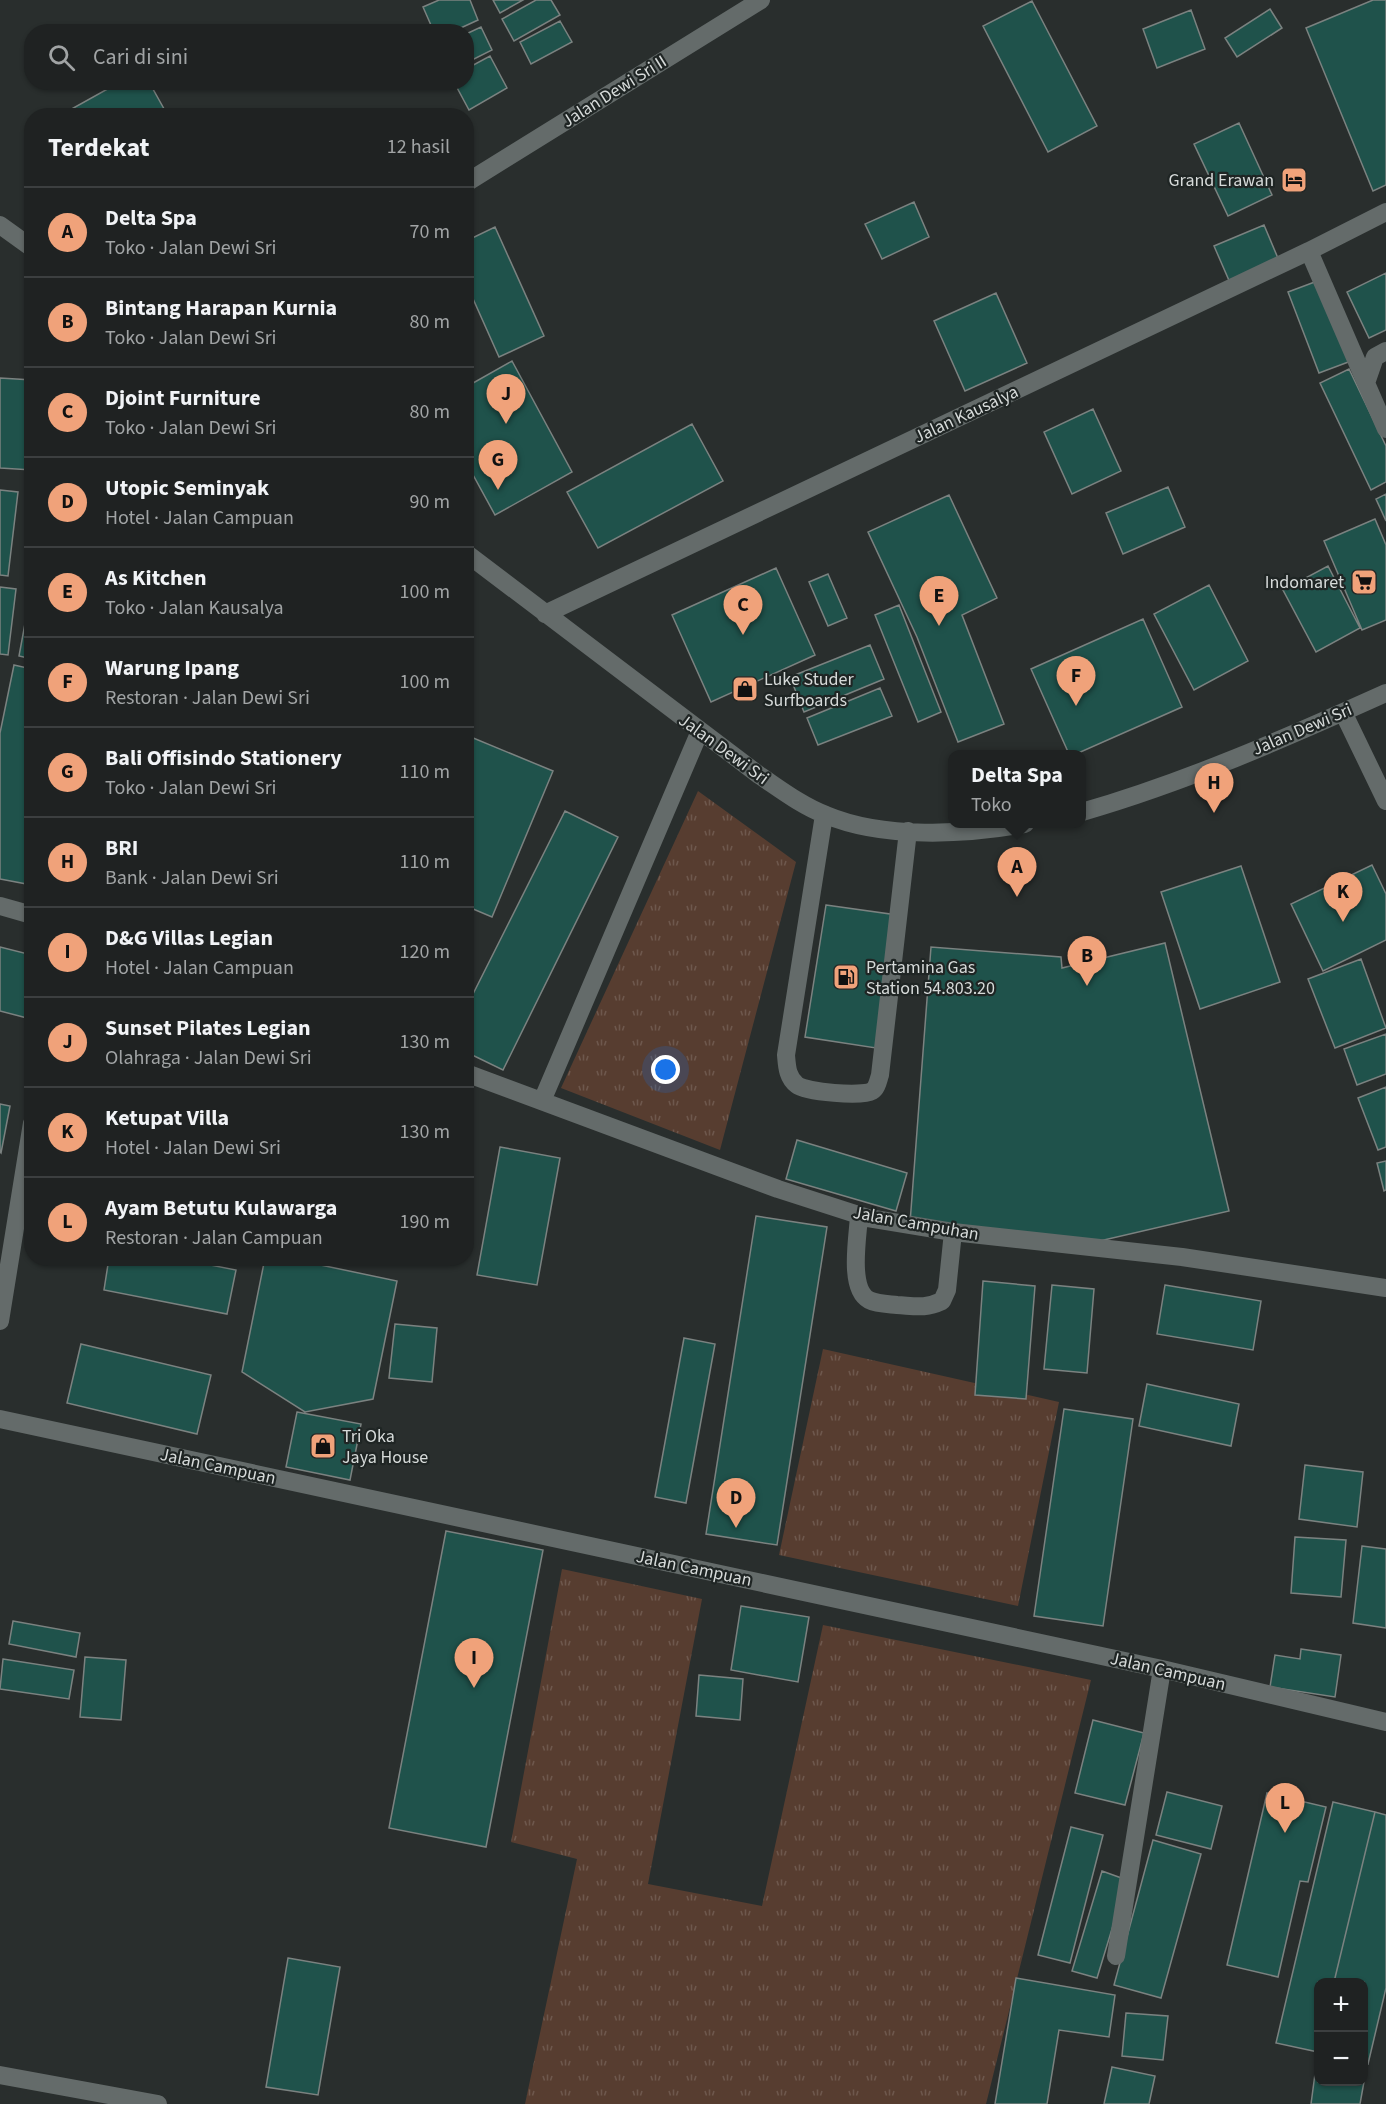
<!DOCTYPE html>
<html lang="id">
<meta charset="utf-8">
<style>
:root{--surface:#1f2222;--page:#2c2f2f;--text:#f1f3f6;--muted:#a1a4a5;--line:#3c3f40;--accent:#f0a27a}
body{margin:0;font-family:"Source Sans 3",sans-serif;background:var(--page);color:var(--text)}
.controls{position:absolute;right:18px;bottom:18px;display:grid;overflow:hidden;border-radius:12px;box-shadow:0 2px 4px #0004}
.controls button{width:54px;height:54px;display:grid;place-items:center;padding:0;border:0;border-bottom:2px solid var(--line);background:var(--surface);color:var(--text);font:30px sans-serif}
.you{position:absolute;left:666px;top:1070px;width:21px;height:21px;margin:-15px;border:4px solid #fff;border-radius:50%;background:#1a73e8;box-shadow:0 0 0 9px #1a73e833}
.badge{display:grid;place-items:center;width:39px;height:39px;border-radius:50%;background:var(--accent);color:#111;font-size:20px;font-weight:700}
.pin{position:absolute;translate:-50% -50px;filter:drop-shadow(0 2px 3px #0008)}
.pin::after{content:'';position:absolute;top:32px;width:21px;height:18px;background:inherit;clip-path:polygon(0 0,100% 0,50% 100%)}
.popup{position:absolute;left:948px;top:750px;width:138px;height:78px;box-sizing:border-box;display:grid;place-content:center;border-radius:12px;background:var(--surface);filter:drop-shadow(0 2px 4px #0005);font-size:20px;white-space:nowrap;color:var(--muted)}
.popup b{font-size:22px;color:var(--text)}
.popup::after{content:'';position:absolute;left:50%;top:100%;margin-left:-12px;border:12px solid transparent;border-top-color:var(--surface)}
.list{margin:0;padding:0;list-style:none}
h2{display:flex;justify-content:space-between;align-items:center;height:78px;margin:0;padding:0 24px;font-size:26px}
h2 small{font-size:20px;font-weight:400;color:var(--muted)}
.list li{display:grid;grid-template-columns:39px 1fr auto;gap:18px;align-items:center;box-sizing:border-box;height:90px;padding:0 24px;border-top:2px solid var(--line)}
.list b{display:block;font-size:22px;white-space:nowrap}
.list p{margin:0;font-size:20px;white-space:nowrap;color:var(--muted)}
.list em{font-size:20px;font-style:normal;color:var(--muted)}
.icon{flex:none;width:33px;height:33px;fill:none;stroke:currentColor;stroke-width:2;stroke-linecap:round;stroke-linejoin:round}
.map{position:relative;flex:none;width:1386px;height:2104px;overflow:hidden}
.search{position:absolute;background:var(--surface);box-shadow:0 2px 4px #0004;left:24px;top:24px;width:450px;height:66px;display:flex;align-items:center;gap:15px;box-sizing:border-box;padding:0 21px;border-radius:24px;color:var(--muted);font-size:22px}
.panel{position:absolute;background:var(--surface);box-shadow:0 2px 4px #0004;left:24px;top:108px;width:450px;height:1158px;border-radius:24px}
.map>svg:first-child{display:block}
</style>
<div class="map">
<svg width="1386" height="2104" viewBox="0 0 1386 2104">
<defs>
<pattern id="grass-tufts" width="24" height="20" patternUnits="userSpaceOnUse" patternTransform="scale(1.5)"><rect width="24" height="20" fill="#573d30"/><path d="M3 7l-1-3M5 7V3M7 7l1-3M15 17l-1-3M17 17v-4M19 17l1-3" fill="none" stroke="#6e584d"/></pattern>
</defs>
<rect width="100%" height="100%" fill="#292e2d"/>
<path fill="url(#grass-tufts)" d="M698 791 796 862 720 1150 561 1088Z
M823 1349 1059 1402 1018 1606 779 1555Z
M562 1569 702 1599 648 1884 762 1906 823 1625 1091 1680 986 2104H525L577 1859 511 1842Z"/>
<path fill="#1f524b" stroke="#7b8280" stroke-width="1.5" d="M439 0H470L478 20 452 32H434L423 7Z
M493 0H523L500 13Z
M536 0H551L560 15 514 41 502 19Z
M1373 0H1386V185L1373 191 1306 28Z
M1032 1 1097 126 1048 152 983 26Z
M1270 9 1282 28 1237 57 1225 38Z
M1191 10 1205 49 1157 68 1143 29Z
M560 21 572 42 531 64 520 42Z
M481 27 492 50 466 63V34Z
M490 56 507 88 469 110 454 82H466V69Z
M120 82H149L168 116H59Z
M1239 123 1272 195 1228 216 1194 144Z
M914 202 929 237 882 259 865 224Z
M1264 225 1280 263 1231 285 1214 246Z
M495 227 544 336 499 357 466 283V241Z
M1386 273V330L1369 338 1347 292Z
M1320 280 1351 361 1319 373 1288 292Z
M996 293 1027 363 965 391 934 321Z
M512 361 572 472 495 515 466 462V387Z
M1349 369 1386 446V482L1371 490 1320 383Z
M0 378 32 380V470L0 468Z
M1093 409 1121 471 1072 494 1044 432Z
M692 424 723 481 598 548 567 492Z
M1168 487 1185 527 1123 554 1106 513Z
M0 490 18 492 8 576 0 575Z
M1386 494V521L1376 499Z
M949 495 997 598 962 615 1004 724 958 742 917 637 868 532Z
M1375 519 1386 545V620L1362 630 1324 541Z
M1328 566 1360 628 1316 652 1283 590Z
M776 568 815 655 711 702 672 615Z
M828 574 847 618 828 626 809 582Z
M1209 585 1248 661 1194 690 1154 614Z
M32 586V659L19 656Z
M0 587 16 589 8 655 0 654Z
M899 605 941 712 918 722 875 615Z
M1143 619 1182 707 1076 754H1069L1031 669Z
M870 645 884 679 804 712 790 677Z
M14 665 32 669V885L0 879V733Z
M880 688 892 716 818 745 807 718Z
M466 735 553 771 492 917 466 906Z
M565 811 618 837 503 1070 466 1052V1008Z
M1372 865 1386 894V940L1323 971 1291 904Z
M1241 866 1280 982 1200 1009 1161 892Z
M826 905 897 915 876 1048 805 1037Z
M1165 943 1229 1211 1091 1243 910 1223 931 947 1061 957 1062 968Z
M0 947 32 955V1002L27 1018 0 1011Z
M1361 959 1386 1028 1335 1048 1308 979Z
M1386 1034V1074L1357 1085 1344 1049Z
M1386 1087V1147L1378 1150 1358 1098Z
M0 1104 10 1106 1 1153 0 1152Z
M797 1140 907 1173 896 1211 786 1179Z
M500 1147 560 1158 537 1285 477 1275Z
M1386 1161V1190L1384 1191 1377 1163Z
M756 1216 827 1227 777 1545 706 1534Z
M109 1258H175L236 1270 227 1314 104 1290Z
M265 1258H287L397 1281 373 1399 305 1412 242 1372Z
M983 1281 1035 1286 1026 1399 975 1395Z
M1052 1285 1094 1289 1087 1373 1044 1369Z
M1165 1285 1261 1301 1253 1350 1157 1334Z
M395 1324 437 1328 432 1382 389 1378Z
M684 1338 715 1344 686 1503 655 1497Z
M81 1344 211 1375 197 1434 67 1403Z
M1147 1384 1239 1404 1231 1446 1139 1426Z
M1064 1409 1133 1419 1103 1626 1034 1616Z
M297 1412 361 1424 350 1480 286 1467Z
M1305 1465 1363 1472 1357 1527 1299 1519Z
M446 1531 543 1550 486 1847 389 1828Z
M1295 1537 1346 1540 1341 1597 1291 1593Z
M1362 1546 1386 1549V1628L1353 1623Z
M741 1606 809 1617 798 1682 731 1670Z
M13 1621 80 1633 76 1657 9 1644Z
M1301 1649 1341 1655 1335 1697 1270 1687 1275 1655 1300 1659Z
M85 1657 126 1660 121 1720 80 1717Z
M3 1659 74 1670 69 1699 0 1689Z
M699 1675 743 1679 740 1720 696 1716Z
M1093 1720 1144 1733 1125 1805 1075 1793Z
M1167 1792 1222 1806 1211 1849 1156 1835Z
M1267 1793 1326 1807 1308 1882 1300 1881 1278 1977 1227 1965Z
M1333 1802 1375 1812 1334 1982H1318V2052L1276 2043Z
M1375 1812 1386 1815V1988L1368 2064 1364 2063V1982H1334Z
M1071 1827 1103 1835 1070 1963 1038 1955Z
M1153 1840 1201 1854 1161 1998 1114 1985Z
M1102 1871 1127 1880 1097 1978 1072 1971Z
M288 1958 340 1967 318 2095 266 2087Z
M1016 1978 1115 1995 1109 2037 1059 2030 1047 2104H995Z
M1126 2013 1168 2016 1163 2060 1122 2056Z
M1317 2059 1318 2082H1364V2065H1367L1360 2104H1311Z
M1112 2067 1155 2076 1149 2104H1104Z"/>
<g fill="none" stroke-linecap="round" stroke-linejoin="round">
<path stroke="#646b6a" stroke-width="18" d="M466 183 761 0
M0 225 32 248
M1309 251 1366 383
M1386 351 1375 357 1366 383 1386 429
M466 553 759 775C780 789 802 806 826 815 883 839 965 835 1025 824
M545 614 1309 251 1386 212
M1343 712 1386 801
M1082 812C1186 782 1286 738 1386 693
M824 815 786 1055C787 1066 787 1077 797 1085 806 1092 862 1097 872 1091 877 1088 878 1081 880 1075L908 831
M0 906 32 915
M466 1073 778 1189 868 1218 953 1232 1182 1257 1386 1288
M542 1101 700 731
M859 1216C858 1236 848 1289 869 1300 877 1304 887 1304 897 1305 915 1306 925 1309 942 1301L947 1290 953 1232
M0 1321 32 1123
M0 1419 1162 1669 1386 1722
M1116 1956 1162 1669
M0 2075 158 2104"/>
</g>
<defs>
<g id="hotel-square" transform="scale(1.35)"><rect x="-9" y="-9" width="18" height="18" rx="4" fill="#f0a27a" stroke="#1f2524"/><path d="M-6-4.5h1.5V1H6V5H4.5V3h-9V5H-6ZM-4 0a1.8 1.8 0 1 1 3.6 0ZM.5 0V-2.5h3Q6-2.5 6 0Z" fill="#111"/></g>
<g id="supermarket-square" transform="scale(1.35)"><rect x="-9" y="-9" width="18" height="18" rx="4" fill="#f0a27a" stroke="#1f2524"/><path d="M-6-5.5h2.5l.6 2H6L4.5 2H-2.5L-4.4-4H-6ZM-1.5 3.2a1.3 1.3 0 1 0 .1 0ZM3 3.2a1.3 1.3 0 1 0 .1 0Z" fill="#111"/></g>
<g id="shop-square" transform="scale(1.35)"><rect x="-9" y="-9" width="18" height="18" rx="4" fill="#f0a27a" stroke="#1f2524"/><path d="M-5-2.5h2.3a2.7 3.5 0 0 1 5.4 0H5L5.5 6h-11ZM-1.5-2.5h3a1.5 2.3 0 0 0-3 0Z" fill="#111"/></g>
<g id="fuel-square" transform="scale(1.35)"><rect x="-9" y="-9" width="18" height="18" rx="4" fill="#f0a27a" stroke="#1f2524"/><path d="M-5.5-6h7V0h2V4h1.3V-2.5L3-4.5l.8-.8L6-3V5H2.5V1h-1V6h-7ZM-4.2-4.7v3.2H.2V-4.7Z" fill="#111"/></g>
</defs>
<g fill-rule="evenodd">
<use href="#hotel-square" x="1294" y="180"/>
<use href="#supermarket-square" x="1364" y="582"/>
<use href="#shop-square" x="745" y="689"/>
<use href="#fuel-square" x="846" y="977"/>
<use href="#shop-square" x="323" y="1446"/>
</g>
<g text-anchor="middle" stroke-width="4.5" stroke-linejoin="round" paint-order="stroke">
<g font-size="18" fill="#d6dad9" stroke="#1f2524">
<text transform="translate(614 91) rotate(-32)" y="6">Jalan Dewi Sri II</text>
<text transform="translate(966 414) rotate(-25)" y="6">Jalan Kausalya</text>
<text transform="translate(1302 729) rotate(-23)" y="6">Jalan Dewi Sri</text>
<text transform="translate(724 749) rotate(36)" y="6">Jalan Dewi Sri</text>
<text transform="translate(916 1223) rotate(10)" y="6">Jalan Campuhan</text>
<text transform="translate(218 1466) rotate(12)" y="6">Jalan Campuan</text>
<text transform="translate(694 1568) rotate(12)" y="6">Jalan Campuan</text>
<text transform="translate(1168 1671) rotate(13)" y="6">Jalan Campuan</text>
</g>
<g font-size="18" fill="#d6dad9" stroke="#1f2524" text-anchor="start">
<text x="1274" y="186" text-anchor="end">Grand Erawan</text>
<text x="1344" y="588" text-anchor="end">Indomaret</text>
<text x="764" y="685">Luke Studer<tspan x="764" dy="21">Surfboards</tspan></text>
<text x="866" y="973">Pertamina Gas<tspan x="866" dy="21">Station 54.803.20</tspan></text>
<text x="342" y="1442">Tri Oka<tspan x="342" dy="21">Jaya House</tspan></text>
</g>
</g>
</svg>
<div class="controls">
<button>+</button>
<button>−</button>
</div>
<div class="you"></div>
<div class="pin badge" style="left:1017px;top:897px">A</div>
<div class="popup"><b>Delta Spa</b>Toko</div>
<div class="pin badge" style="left:1087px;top:986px">B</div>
<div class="pin badge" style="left:743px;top:635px">C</div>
<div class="pin badge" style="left:736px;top:1528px">D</div>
<div class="pin badge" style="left:939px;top:626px">E</div>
<div class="pin badge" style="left:1076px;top:706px">F</div>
<div class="pin badge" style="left:498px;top:490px">G</div>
<div class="pin badge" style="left:1214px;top:813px">H</div>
<div class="pin badge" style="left:474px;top:1688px">I</div>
<div class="pin badge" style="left:506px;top:424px">J</div>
<div class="pin badge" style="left:1343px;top:922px">K</div>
<div class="pin badge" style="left:1285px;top:1833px">L</div>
<div class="search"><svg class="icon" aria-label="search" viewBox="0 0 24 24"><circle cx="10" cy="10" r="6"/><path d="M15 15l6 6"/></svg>Cari di sini</div>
<section class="panel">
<h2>Terdekat<small>12 hasil</small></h2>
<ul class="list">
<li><span class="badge">A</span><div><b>Delta Spa</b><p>Toko · Jalan Dewi Sri</p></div><em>70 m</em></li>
<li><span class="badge">B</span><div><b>Bintang Harapan Kurnia</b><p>Toko · Jalan Dewi Sri</p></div><em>80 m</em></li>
<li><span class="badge">C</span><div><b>Djoint Furniture</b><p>Toko · Jalan Dewi Sri</p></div><em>80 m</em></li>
<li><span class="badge">D</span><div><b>Utopic Seminyak</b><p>Hotel · Jalan Campuan</p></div><em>90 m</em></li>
<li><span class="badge">E</span><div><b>As Kitchen</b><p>Toko · Jalan Kausalya</p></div><em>100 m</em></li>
<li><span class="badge">F</span><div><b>Warung Ipang</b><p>Restoran · Jalan Dewi Sri</p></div><em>100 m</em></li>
<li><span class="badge">G</span><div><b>Bali Offisindo Stationery</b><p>Toko · Jalan Dewi Sri</p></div><em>110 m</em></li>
<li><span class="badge">H</span><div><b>BRI</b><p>Bank · Jalan Dewi Sri</p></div><em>110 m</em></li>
<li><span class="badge">I</span><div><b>D&amp;G Villas Legian</b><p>Hotel · Jalan Campuan</p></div><em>120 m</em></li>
<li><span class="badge">J</span><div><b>Sunset Pilates Legian</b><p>Olahraga · Jalan Dewi Sri</p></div><em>130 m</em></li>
<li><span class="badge">K</span><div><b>Ketupat Villa</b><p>Hotel · Jalan Dewi Sri</p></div><em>130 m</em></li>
<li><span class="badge">L</span><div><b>Ayam Betutu Kulawarga</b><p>Restoran · Jalan Campuan</p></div><em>190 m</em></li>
</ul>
</section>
</div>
